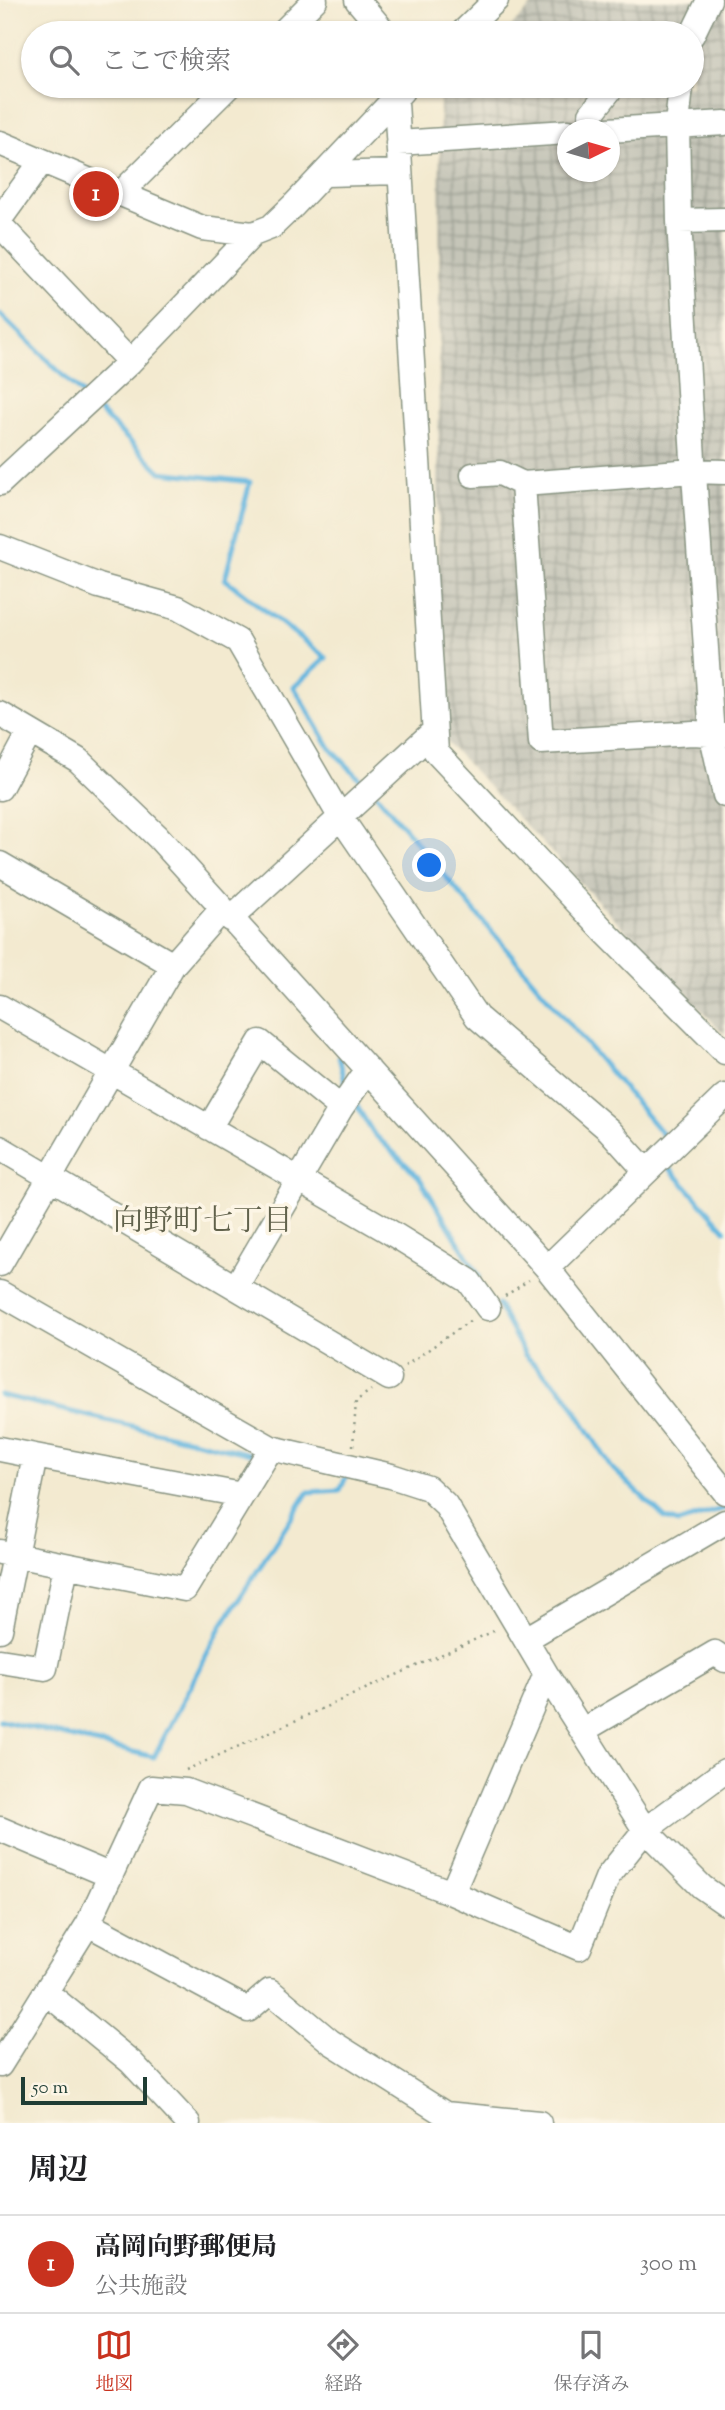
<!DOCTYPE html>
<html lang="ja">
<meta charset="utf-8">
<style>
:root{--surface:#fff;--page:#f6f6f6;--text:#202124;--muted:#757577;--line:#e0e0e0;--accent:#c8321e}
body{margin:0;font-family:"Sorts Mill Goudy","Noto Serif JP",serif;background:var(--page);color:var(--text)}
.compass{position:absolute;left:557px;top:119px;width:63px;height:63px;border-radius:50%;background:var(--surface);box-shadow:0 2px 5px #0004;rotate:85deg}
.scale{position:absolute;left:21px;bottom:18px;width:126px;box-sizing:border-box;padding-left:7px;border:4px solid #1f3d34;border-top:0;font-size:19px;line-height:24px;white-space:nowrap;color:#1f3d34;-webkit-text-stroke:5px #fcf5e5;paint-order:stroke}
.you{position:absolute;left:430px;top:866px;width:24px;height:24px;margin:-18px;border:5px solid #fff;border-radius:50%;background:#1a73e8;box-shadow:0 0 0 10px #1a73e833}
.badge{display:grid;place-items:center;width:46px;height:46px;border-radius:50%;background:var(--accent);color:#fff;font-size:23px;font-weight:700}
.pin{position:absolute;translate:-50% -50%;border:4px solid #fff;box-shadow:0 2px 7px #0006}
.list{margin:0;padding:0;list-style:none}
h2{display:flex;justify-content:space-between;align-items:center;height:91px;margin:0;padding:0 28px;font-size:30px}
h2 small{font-size:23px;font-weight:400;color:var(--muted)}
.list li{display:grid;grid-template-columns:46px 1fr auto;gap:21px;align-items:center;box-sizing:border-box;height:98px;padding:0 28px;border-top:2px solid var(--line)}
.list b{display:block;font-size:26px;white-space:nowrap}
.list p{margin:0;font-size:23px;white-space:nowrap;color:var(--muted)}
.list em{font-size:23px;font-style:normal;color:var(--muted)}
.icon{flex:none;width:38px;height:38px;fill:none;stroke:currentColor;stroke-width:2;stroke-linecap:round;stroke-linejoin:round}
.map{position:relative;flex:none;width:725px;height:2123px;overflow:hidden}
.search{position:absolute;background:var(--surface);box-shadow:0 2px 5px #0004;left:21px;right:21px;top:21px;height:77px;display:flex;align-items:center;gap:18px;box-sizing:border-box;padding:0 24px;border-radius:38px;color:var(--muted);font-size:26px}
.sheet{height:189px;background:var(--surface)}
nav{display:flex;justify-content:space-around;align-items:center;box-sizing:border-box;height:98px;border-top:2px solid var(--line);background:var(--surface);font-size:19px;color:var(--muted)}
nav a{display:grid;justify-items:center;gap:4px}
nav .on{color:var(--accent)}
.map>svg:first-child{display:block}
</style>
<div class="map">
<svg width="725" height="2123" viewBox="0 0 725 2123">
<defs>
<pattern id="industrial-grid" width="8" height="8" patternUnits="userSpaceOnUse" patternTransform="scale(1.75)"><rect width="8" height="8" fill="#c5c5b8"/><path d="M0 4h8M4 0v8" fill="none" stroke="#9fa196"/></pattern>
</defs>
<rect width="100%" height="100%" fill="#fcf5e5"/>
<filter id="ink" filterUnits="userSpaceOnUse"><feTurbulence type="fractalNoise" baseFrequency=".0143" numOctaves="2"/><feDisplacementMap in="SourceGraphic" scale="14" xChannelSelector="R" yChannelSelector="G"/><feConvolveMatrix kernelMatrix="1 2 1 2 8 2 1 2 1" color-interpolation-filters="sRGB"/></filter>
<filter id="wash" filterUnits="userSpaceOnUse"><feTurbulence type="fractalNoise" baseFrequency=".00686" numOctaves="4" result="noise"/><feDisplacementMap in="SourceGraphic" scale="28" xChannelSelector="R" yChannelSelector="G"/><feGaussianBlur stdDeviation="1.57" result="paint"/><feColorMatrix in="noise" values="0 0 0 0 0 0 0 0 0 0 0 0 0 0 0 0 0 1.4 0 .05"/><feComposite in="paint" operator="in"/></filter>
<g filter="url(#wash)">
<rect width="100%" height="100%" fill="#f3ead0"/>
<path fill="url(#industrial-grid)" fill-rule="evenodd" d="M537 0H725V1035L437 732 440 98 452 86H692V33H505ZM568 130H610V172H568Z"/>
<g fill="none" stroke-linecap="round" stroke-linejoin="round">
<path stroke="#63b6df" stroke-width="5" d="M0 314 83 395
M92 404 161 472 250 482 225 579 326 658 294 687 330 748 366 785
M376 794 664 1136 653 1150
M339 1057 346 1085
M355 1103 373 1133 419 1177 479 1276
M665 1163 725 1230
M498 1305 525 1355 565 1393 611 1467 665 1518 678 1523 725 1508
M0 1395 259 1456
M0 1720 154 1757 221 1627 308 1492 340 1490 346 1477"/>
</g>
</g>
<g filter="url(#ink)">
<g fill="none" stroke-linecap="round" stroke-linejoin="round">
<g stroke="#899482" stroke-width="27">
<path id="minor" d="M357 0 385 33
M282 33 315 0
M462 33 496 0
M692 35 709 0
M395 86 436 752 607 934 725 1052
M681 86 677 125 679 221 693 459 712 736 725 795
M592 130 591 114 613 86
M608 130 725 123
M0 143 202 228 253 234 271 227 294 205 402 91
M398 143 568 132
M326 174 399 172
M121 193 229 86
M0 219 42 161
M679 221 725 220
M0 225 130 362
M473 475 500 473 523 484 693 471 725 472
M0 483 130 362 253 234
M523 484 541 742 693 733 725 735
M0 547 99 586 178 608 238 641 341 818 477 1017 609 1130 646 1171
M0 714 78 760 158 837 547 1268 725 1492
M0 788 30 732
M0 864 173 965
M230 919 433 732
M0 1007 385 1229 469 1281 488 1308
M209 1128 260 1042 341 1108
M0 1148 389 1378
M0 1264 173 965 222 909
M547 1268 725 1096
M237 1285 341 1108 368 1069
M0 1293 271 1448 391 1476 428 1488 445 1504 546 1674 645 1830 702 1887 725 1903
M0 1449 35 1456 0 1630
M35 1456 242 1495
M0 1552 185 1589 271 1448
M526 1639 725 1522
M0 1661 45 1668 66 1566
M582 1731 715 1653 725 1660
M0 1829 109 1875
M452 1893 546 1674
M88 1924 248 2010 270 1991 331 2042 445 2114 539 2123
M47 1993 131 2062 188 2123
M0 2065 88 1924 151 1788 186 1791 452 1893 579 1948 608 1876 645 1830 725 1771"/>
</g>
<path stroke="#899482" stroke-width="2.5" stroke-dasharray="2 5" stroke-linecap="butt" d="M505 1296 529 1280
M405 1366 471 1320
M353 1446 356 1401 371 1390
M186 1770 496 1630"/>
<use href="#minor" stroke="#fff" stroke-width="24"/>
</g>
</g>
<g text-anchor="middle" stroke-width="7" stroke-linejoin="round" paint-order="stroke">
<g font-size="30" fill="#61624c" stroke="#fcf5e5">
<text x="203" y="1230">向野町七丁目</text>
</g>
</g>
</svg>
<svg class="compass" viewBox="-18 -18 36 36"><path d="M0-13l5 13h-10z" fill="#e53935"/><path d="M0 13l5-13h-10z" fill="#757577"/></svg>
<div class="scale">50 m</div>
<div class="you"></div>
<div class="pin badge" style="left:96px;top:194px">1</div>
<div class="search"><svg class="icon" aria-label="search" viewBox="0 0 24 24"><circle cx="10" cy="10" r="6"/><path d="M15 15l6 6"/></svg>ここで検索</div>
</div>
<section class="sheet">
<h2>周辺<small></small></h2>
<ul class="list">
<li><span class="badge">1</span><div><b>高岡向野郵便局</b><p>公共施設</p></div><em>300 m</em></li>
</ul>
</section>
<nav>
<a class="on"><svg class="icon" aria-label="map" viewBox="0 0 24 24"><path d="M3 6l6-2 6 2 6-2v14l-6 2-6-2-6 2zM9 4v14M15 6v14"/></svg>地図</a>
<a><svg class="icon" aria-label="directions" viewBox="0 0 24 24"><path d="M12 3l9 9-9 9-9-9zM9 14v-3h6M13 9l2 2-2 2"/></svg>経路</a>
<a><svg class="icon" aria-label="saved" viewBox="0 0 24 24"><path d="M7 4h10v16l-5-4-5 4z"/></svg>保存済み</a>
</nav>
